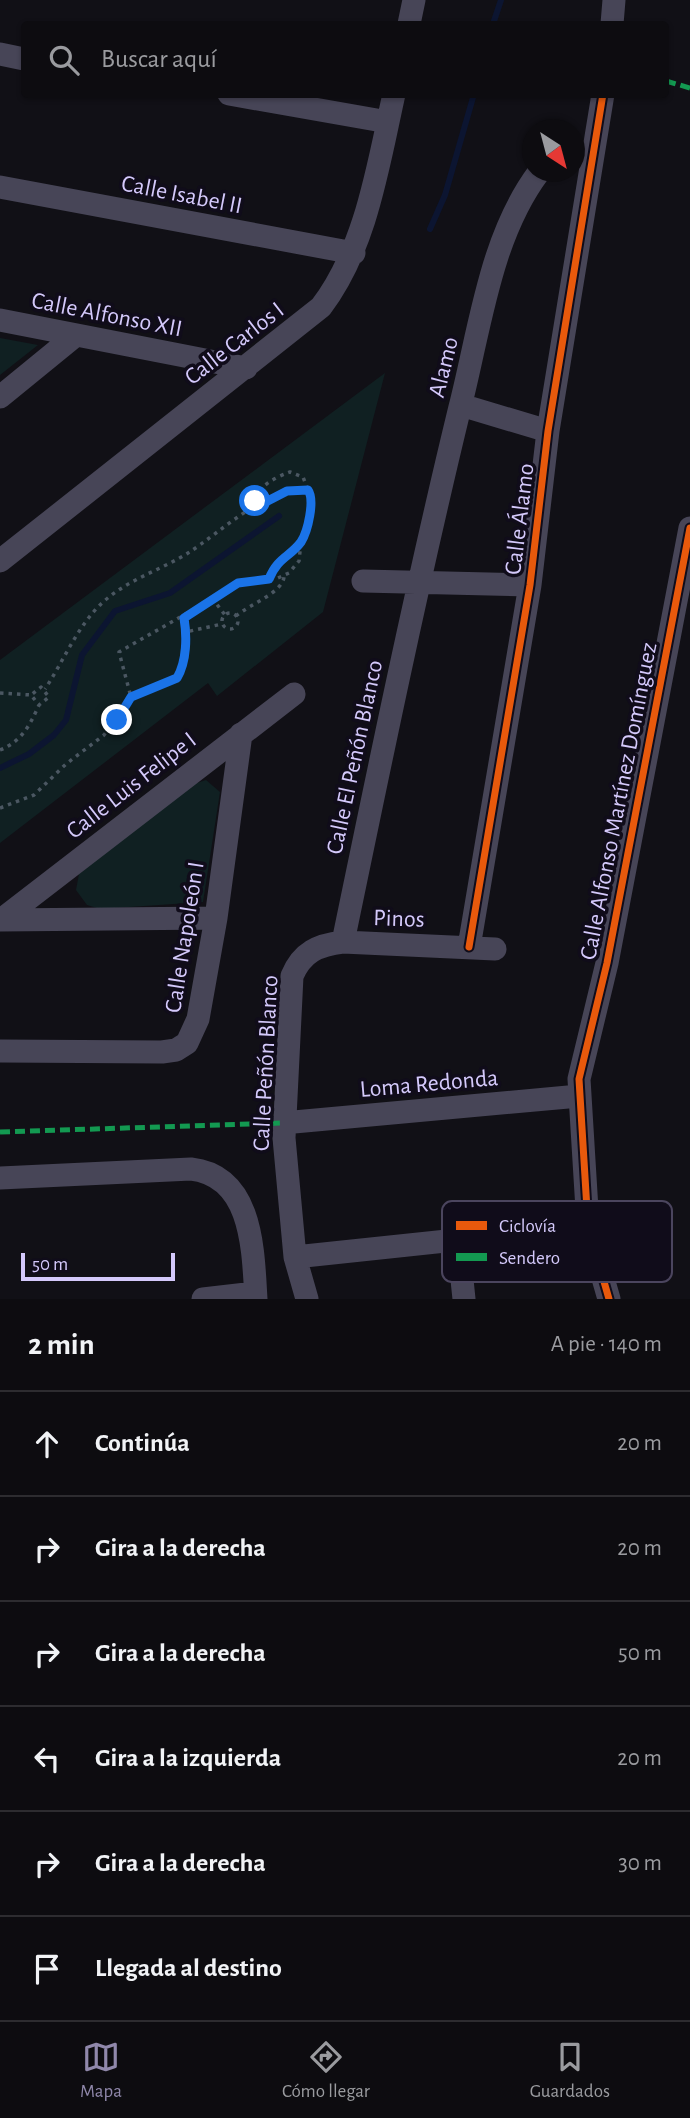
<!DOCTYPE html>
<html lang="es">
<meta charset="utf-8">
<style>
:root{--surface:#0d0c10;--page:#1b1a1e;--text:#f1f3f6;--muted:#9a9b9f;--line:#2d2c30;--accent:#9088ab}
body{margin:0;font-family:"Alegreya Sans",sans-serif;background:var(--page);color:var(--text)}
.compass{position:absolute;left:522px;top:119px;width:63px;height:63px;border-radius:50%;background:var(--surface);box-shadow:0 2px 5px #0004;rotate:144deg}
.scale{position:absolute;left:21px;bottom:18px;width:154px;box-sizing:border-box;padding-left:7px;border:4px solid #d4c9fb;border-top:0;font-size:19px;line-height:24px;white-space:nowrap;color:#d4c9fb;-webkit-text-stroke:5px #100c1a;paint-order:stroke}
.stop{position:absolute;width:21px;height:21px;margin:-16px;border:5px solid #1a73e8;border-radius:50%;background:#fff}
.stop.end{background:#1a73e8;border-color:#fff;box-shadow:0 2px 7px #0008}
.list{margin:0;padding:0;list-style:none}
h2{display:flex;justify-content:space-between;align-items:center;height:91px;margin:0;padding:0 28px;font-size:30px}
h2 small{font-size:23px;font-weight:400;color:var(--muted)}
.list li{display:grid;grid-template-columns:46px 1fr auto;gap:21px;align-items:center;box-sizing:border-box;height:105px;padding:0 28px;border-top:2px solid var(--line)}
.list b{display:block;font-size:26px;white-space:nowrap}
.list em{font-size:23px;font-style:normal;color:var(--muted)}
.icon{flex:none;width:38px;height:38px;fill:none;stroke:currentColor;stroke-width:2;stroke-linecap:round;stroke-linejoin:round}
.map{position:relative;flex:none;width:690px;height:1299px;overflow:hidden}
.search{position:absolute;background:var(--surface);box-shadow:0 2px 5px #0004;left:21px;right:21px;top:21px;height:77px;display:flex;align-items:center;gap:18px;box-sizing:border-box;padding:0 24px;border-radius:7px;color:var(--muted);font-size:26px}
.sheet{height:721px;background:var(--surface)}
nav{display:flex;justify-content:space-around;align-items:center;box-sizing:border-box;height:98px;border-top:2px solid var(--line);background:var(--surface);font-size:19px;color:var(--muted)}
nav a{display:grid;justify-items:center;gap:4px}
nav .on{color:var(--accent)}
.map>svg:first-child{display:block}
</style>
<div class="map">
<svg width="690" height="1299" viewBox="0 0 690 1299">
<rect width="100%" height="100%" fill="#111016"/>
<path fill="#102022" d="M0 338 38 345 0 375Z
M385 373 323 612 217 696 208 683 0 843V660Z
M206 780 220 792 203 902 100 909 87 905 76 890 79 874 191 785Z"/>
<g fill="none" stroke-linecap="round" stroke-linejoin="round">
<path stroke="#0c1531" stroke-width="6" d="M493 24 501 0
M430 229 445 195 474 94
M0 768 29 754 54 735 66 720 82 655 115 611 170 593 279 516"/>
<path stroke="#4b5762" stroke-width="3.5" stroke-dasharray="3.5 5" stroke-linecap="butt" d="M256 507C252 488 276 477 290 472L303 477 308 490
M269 579 281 558 301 542
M212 598 225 615
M222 621a8 8 0 1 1 16 0a8 8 0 1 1-16 0Z
M236 616C250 604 282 593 284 577
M184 619 186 632 222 624
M0 693 31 695 39 705 49 697 41 687 31 695
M131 697 177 678 183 664 186 632
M0 750C22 741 30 725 39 705
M0 808 34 795 66 764 104 735 131 697 119 652 238 584 278 578 289 573 299 561 301 542 313 503 308 490C268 485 220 533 188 553 159 571 126 580 101 604 77 627 63 662 45 689"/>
<path stroke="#474557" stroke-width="23" d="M409 24 414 0
M612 24 614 0
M0 54 24 59
M229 94 388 122
M0 187 354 253
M0 320 246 368
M0 397 76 335
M461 405 548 431
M0 561 321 307C366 248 378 166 394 94
M363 581 530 585
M0 920 216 918
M1 920 294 694
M343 942C380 763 417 584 460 407 480 329 490 237 539 172
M469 947 530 585 548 431 603 94
M0 1051 162 1052 176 1050 187 1043 198 1019 216 918 241 734
M283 1123 579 1096
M0 1178 191 1169C253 1176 253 1250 256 1299
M458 1241 464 1299
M295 1257 588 1226
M203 1299 255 1293
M307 1299 295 1257 284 1138 292 976C302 952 318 945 343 942L495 949
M609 1299 588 1226 579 1079 607 963 690 528"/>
<path stroke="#139951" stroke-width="5" stroke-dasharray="10 5" stroke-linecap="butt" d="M666 81 690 88
M0 1132 283 1123"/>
<g stroke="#100c1a" stroke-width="11">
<path id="cycleway" d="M469 947 530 585 548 431 603 94
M609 1299 588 1226 579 1079 607 963 690 528"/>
</g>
<use href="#cycleway" stroke="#e8590c" stroke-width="7"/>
</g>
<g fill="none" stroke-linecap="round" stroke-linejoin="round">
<path stroke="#1a73e8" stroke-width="9" d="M117 720 131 697 177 678C187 661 187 636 184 618L238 583 269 579C278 557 290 557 301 542 308 531 315 500 308 490L287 491 256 507 255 501"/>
</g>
<g text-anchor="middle" stroke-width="7" stroke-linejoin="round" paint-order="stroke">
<g font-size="24" fill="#d4c9fb" stroke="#100c1a">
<text transform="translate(182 194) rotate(11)" y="8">Calle Isabel II</text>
<text transform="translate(107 314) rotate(11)" y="8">Calle Alfonso XII</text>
<text transform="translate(234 343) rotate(-38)" y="8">Calle Carlos I</text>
<text transform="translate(443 367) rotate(-76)" y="8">Alamo</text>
<text transform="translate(519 519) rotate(-83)" y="8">Calle Álamo</text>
<text transform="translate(354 757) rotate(-78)" y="8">Calle El Peñón Blanco</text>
<text transform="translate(131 785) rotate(-38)" y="8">Calle Luis Felipe I</text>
<text transform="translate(618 801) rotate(-79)" y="8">Calle Alfonso Martínez Domínguez</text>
<text transform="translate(399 918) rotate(2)" y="8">Pinos</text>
<text transform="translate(184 937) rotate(-81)" y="8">Calle Napoleón I</text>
<text transform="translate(265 1063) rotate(-87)" y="8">Calle Peñón Blanco</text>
<text transform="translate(429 1083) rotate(-5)" y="8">Loma Redonda</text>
</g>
</g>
<rect x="442" y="1201" width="230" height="81" rx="10" fill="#100c1a" stroke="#4b455e" stroke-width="2"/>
<rect x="456" y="1221" width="31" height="9" fill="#e8590c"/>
<rect x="456" y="1253" width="31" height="8" fill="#139951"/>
<g font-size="19" fill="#d4c9fb">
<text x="499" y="1232">Ciclovía</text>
<text x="499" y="1264">Sendero</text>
</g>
</svg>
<svg class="compass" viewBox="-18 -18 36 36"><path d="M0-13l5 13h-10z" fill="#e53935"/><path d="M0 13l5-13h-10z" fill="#9a9b9f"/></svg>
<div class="scale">50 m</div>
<div class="stop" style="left:255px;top:501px"></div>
<div class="stop end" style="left:117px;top:720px"></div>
<div class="search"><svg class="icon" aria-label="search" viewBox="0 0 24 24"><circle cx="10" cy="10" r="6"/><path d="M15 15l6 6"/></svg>Buscar aquí</div>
</div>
<section class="sheet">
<h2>2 min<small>A pie · 140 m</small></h2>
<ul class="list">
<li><svg class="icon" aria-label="ahead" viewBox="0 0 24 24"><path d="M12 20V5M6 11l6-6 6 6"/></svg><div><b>Continúa</b></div><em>20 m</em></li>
<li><svg class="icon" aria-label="right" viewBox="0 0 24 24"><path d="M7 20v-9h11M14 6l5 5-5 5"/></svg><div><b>Gira a la derecha</b></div><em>20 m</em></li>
<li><svg class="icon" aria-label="right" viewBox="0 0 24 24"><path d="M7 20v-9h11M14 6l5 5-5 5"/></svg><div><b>Gira a la derecha</b></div><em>50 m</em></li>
<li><svg class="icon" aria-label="left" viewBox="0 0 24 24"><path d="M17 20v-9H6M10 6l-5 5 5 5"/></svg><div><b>Gira a la izquierda</b></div><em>20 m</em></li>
<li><svg class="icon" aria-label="right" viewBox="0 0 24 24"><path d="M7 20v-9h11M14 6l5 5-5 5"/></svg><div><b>Gira a la derecha</b></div><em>30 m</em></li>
<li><svg class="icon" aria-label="arrive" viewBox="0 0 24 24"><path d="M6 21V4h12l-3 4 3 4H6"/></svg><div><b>Llegada al destino</b></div></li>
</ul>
</section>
<nav>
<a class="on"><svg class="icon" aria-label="map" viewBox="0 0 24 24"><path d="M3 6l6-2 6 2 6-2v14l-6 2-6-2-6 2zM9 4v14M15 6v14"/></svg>Mapa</a>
<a><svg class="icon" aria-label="directions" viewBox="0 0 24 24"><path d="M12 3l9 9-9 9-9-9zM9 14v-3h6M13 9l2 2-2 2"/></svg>Cómo llegar</a>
<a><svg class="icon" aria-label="saved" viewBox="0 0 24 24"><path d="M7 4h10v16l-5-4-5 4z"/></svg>Guardados</a>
</nav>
